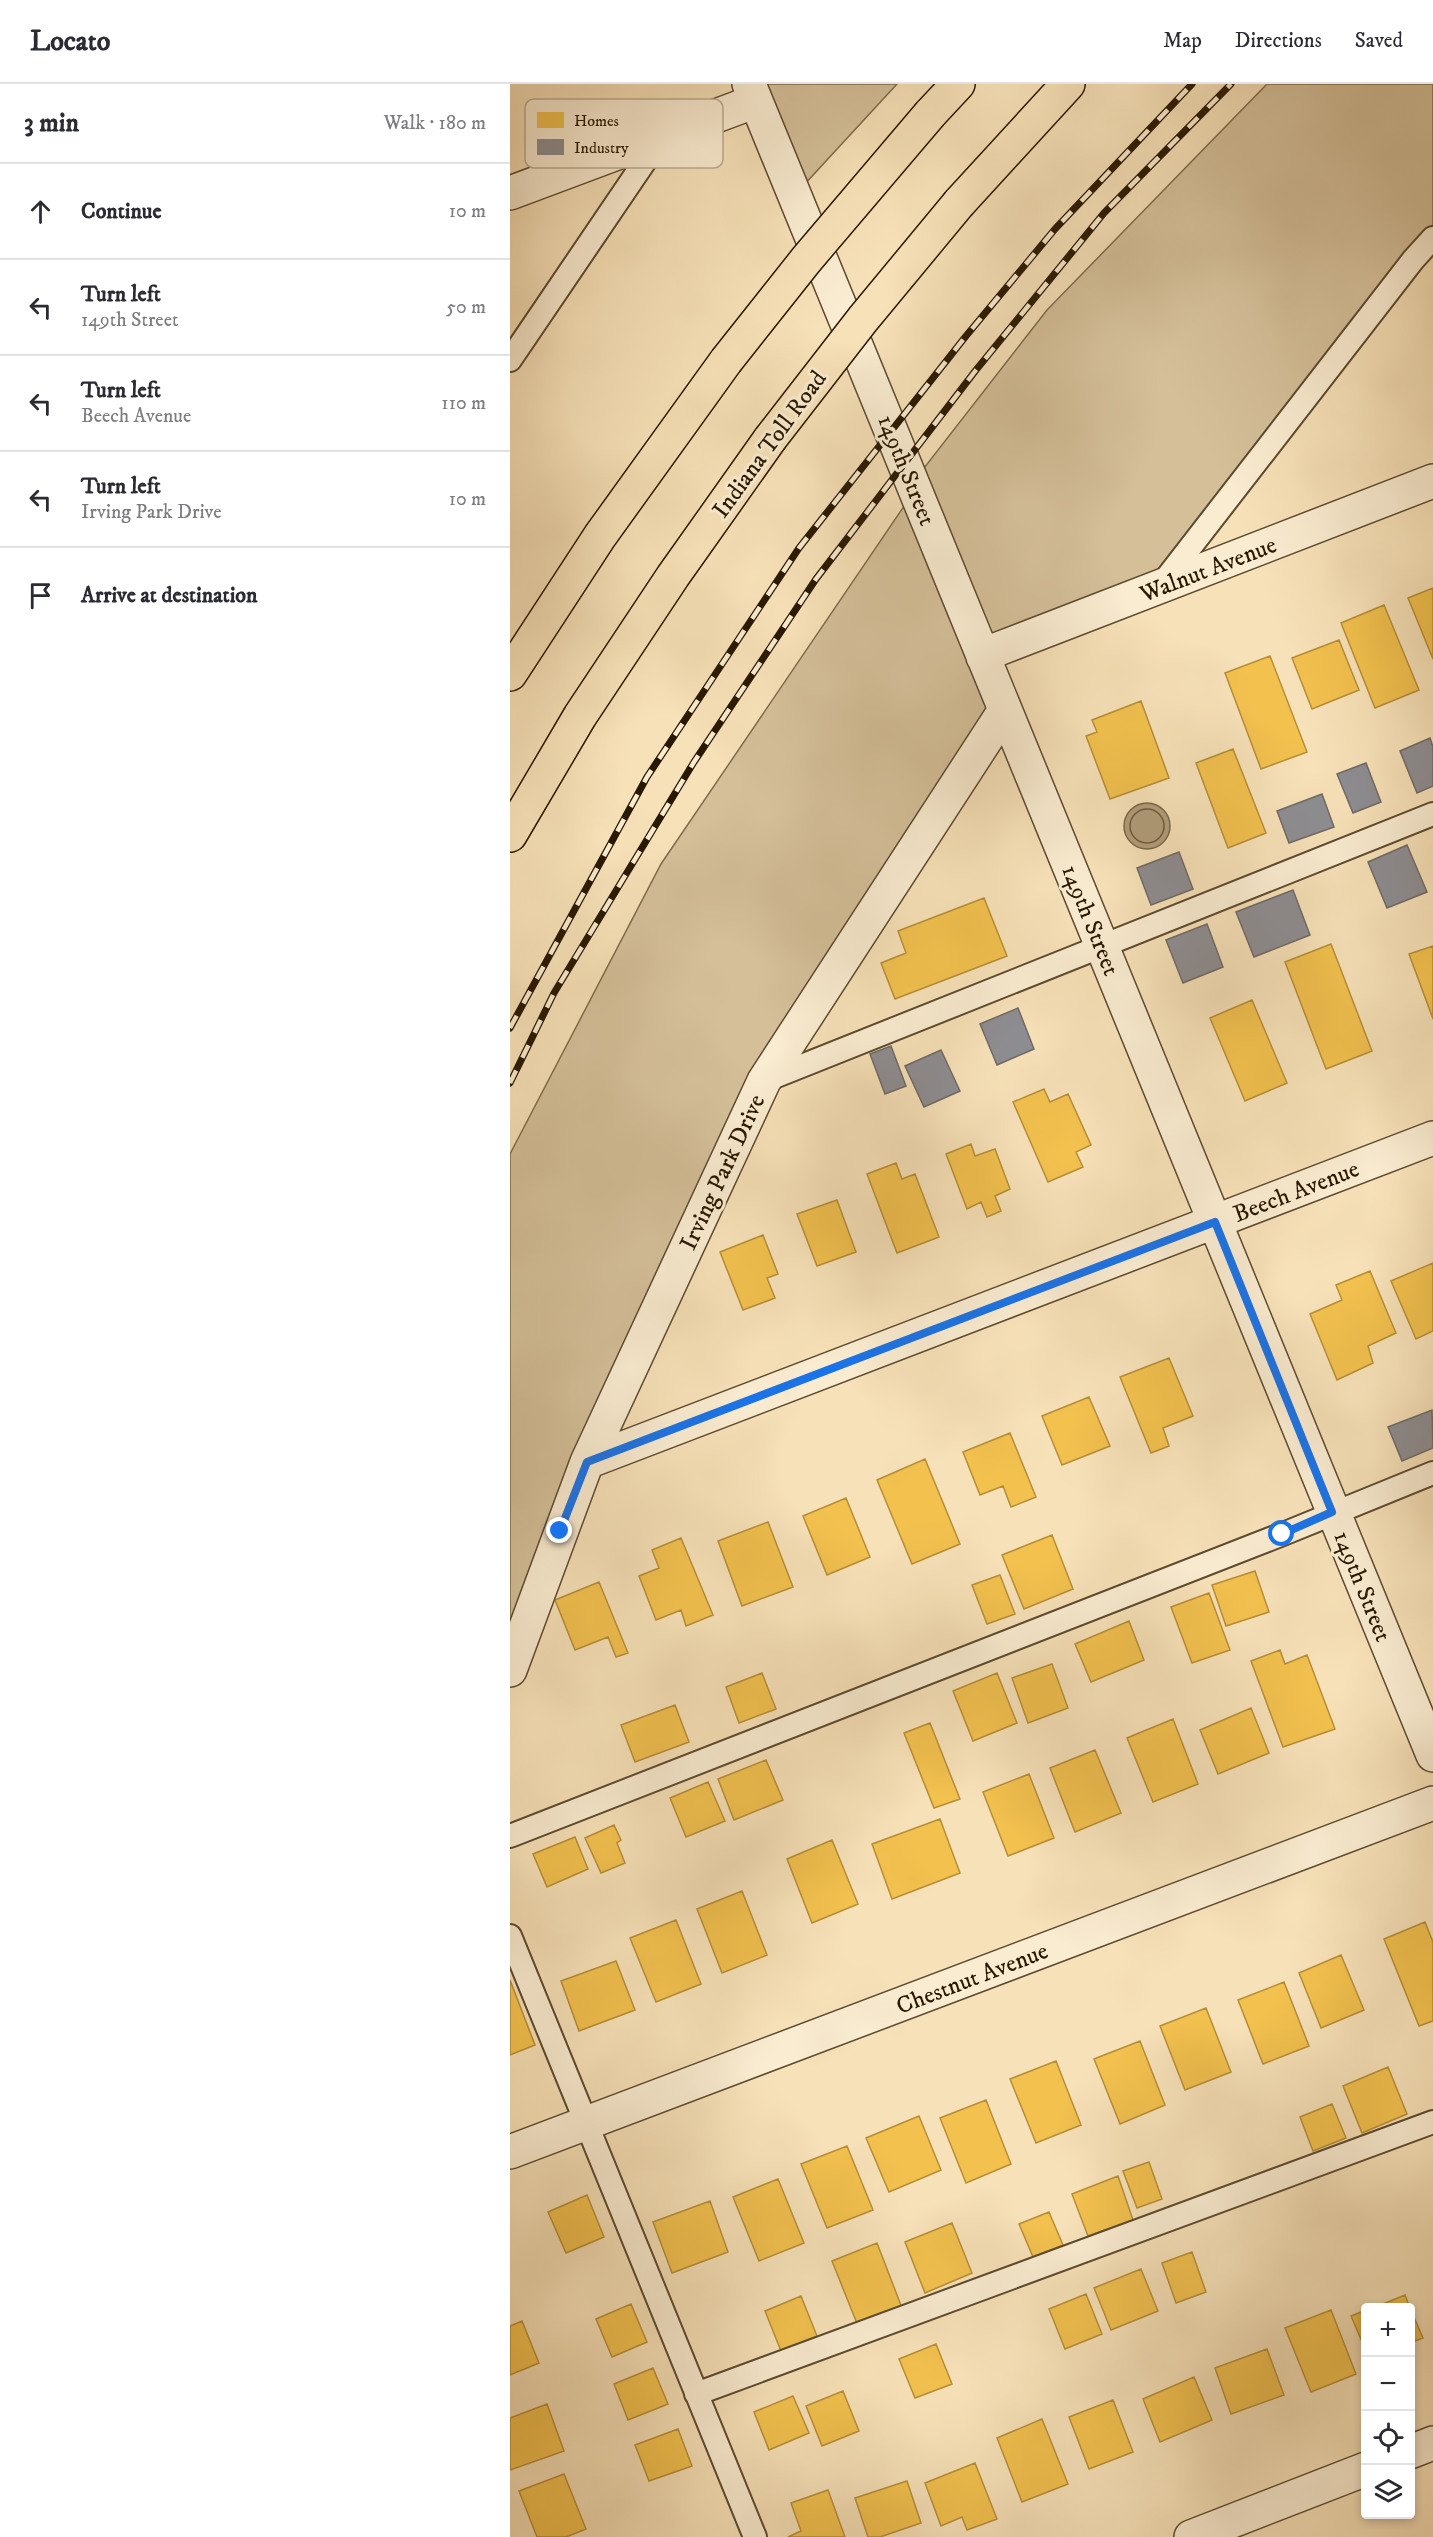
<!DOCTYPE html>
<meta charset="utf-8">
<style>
:root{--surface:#fff;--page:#f2f2f3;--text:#2b2b33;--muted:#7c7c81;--line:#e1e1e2}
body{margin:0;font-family:"IM FELL DW Pica",serif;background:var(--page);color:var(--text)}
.controls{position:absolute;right:18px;bottom:18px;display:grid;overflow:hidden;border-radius:6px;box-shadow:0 3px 9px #0003}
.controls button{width:54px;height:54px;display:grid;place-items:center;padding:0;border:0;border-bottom:2px solid var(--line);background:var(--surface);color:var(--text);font:30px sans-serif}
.stop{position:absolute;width:18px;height:18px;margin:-14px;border:4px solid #1a73e8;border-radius:50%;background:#fff}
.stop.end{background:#1a73e8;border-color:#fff;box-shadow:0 2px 6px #0008}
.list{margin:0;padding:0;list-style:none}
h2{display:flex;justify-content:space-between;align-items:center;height:78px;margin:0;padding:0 24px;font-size:26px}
h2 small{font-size:20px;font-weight:400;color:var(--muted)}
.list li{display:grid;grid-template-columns:39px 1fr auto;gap:18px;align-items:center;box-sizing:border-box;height:96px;padding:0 24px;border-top:2px solid var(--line)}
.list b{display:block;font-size:22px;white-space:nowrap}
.list p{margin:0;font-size:20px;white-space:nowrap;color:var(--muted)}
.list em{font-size:20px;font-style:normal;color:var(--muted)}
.icon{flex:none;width:33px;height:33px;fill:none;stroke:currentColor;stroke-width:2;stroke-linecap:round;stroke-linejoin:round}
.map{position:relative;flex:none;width:923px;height:2453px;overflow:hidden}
header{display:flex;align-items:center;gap:36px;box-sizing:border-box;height:84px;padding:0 30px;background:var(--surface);border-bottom:2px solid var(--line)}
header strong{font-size:28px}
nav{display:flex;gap:33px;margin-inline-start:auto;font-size:21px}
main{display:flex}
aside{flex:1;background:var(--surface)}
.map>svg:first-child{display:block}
</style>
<header>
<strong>Locato</strong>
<nav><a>Map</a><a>Directions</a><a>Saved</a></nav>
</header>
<main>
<aside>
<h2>3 min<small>Walk · 180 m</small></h2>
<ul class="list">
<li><svg class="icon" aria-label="ahead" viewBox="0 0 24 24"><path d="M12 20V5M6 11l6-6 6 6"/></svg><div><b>Continue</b></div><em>10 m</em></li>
<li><svg class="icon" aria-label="left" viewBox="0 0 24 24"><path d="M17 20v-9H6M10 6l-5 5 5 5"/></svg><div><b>Turn left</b><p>149th Street</p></div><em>50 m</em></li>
<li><svg class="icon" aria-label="left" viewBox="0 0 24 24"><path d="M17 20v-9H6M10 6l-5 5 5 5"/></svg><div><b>Turn left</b><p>Beech Avenue</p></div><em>110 m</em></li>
<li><svg class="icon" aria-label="left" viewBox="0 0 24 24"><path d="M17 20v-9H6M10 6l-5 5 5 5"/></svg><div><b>Turn left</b><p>Irving Park Drive</p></div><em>10 m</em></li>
<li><svg class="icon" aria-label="arrive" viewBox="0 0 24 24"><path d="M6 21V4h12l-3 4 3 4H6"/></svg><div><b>Arrive at destination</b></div></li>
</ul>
</aside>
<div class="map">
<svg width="923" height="2453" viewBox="0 0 923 2453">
<rect width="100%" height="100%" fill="#f7e1b8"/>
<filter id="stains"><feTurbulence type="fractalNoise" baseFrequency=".00333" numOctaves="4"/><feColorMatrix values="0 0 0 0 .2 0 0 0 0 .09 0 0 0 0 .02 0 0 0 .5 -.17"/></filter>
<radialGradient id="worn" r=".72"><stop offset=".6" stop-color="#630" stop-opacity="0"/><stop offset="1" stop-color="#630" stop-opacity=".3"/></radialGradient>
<path fill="#d4bf99" stroke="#7e6c4d" stroke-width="1.5" d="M250 0H387L292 103Z
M757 0H923V154L648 505 483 567 407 393 537 226Z
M405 406 495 626 254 997 0 1586V1070L151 780Z"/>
<path fill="#b19d7a" stroke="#7b684a" stroke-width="1.5" d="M614 742a23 23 0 1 1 46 0a23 23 0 1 1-46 0Z"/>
<path fill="#f2c14e" stroke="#b68e37" stroke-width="1.5" d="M923 504V575L898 514Z
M874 521 909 606 865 624 831 539Z
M829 556 849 606 802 625 782 574Z
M760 572 797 668 751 685 715 589Z
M631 617 659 694 600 715 576 652 587 648 582 636Z
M723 665 756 749 718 764 686 679Z
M474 814 497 872 385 915 371 879 396 869 388 847Z
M821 860 862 967 816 985 775 878Z
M923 862V935L899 870Z
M742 916 777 999 735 1017 700 934Z
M534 1005 540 1018 558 1010 581 1061 566 1068 573 1083 538 1098 503 1018Z
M461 1060 465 1072 485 1065 500 1105 485 1112 491 1127 477 1133 471 1118 457 1125 436 1070Z
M386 1079 392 1095 405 1090 429 1153 387 1169 357 1090Z
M327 1116 346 1168 307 1182 287 1130Z
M253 1151 268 1190 257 1194 265 1214 233 1226 210 1168Z
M923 1179V1247L906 1255 881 1197Z
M860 1187 886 1249 858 1262 863 1279 827 1296 800 1230 832 1216 826 1201Z
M659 1274 683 1332 653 1344 659 1362 641 1369 610 1293Z
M579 1313 600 1362 552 1381 532 1332Z
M500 1349 526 1413 501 1423 493 1402 470 1411 453 1368Z
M415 1375 450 1460 402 1480 367 1396Z
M336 1414 360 1473 317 1491 293 1432Z
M258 1438 283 1503 232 1522 208 1457Z
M542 1451 563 1505 514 1525 492 1471Z
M171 1454 203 1531 176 1542 171 1526 146 1536 129 1492 149 1484 142 1466Z
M745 1487 759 1528 716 1542 702 1501Z
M490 1491 505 1530 477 1540 462 1501Z
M89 1498 118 1569 106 1573 98 1553 65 1566 45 1516Z
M699 1509 720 1566 682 1579 661 1523Z
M619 1537 634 1576 581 1598 565 1560Z
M770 1566 775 1580 797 1571 825 1645 773 1663 741 1577Z
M542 1580 558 1624 518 1639 502 1594Z
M252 1589 266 1625 229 1639 216 1603Z
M487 1589 507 1639 463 1657 443 1607Z
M165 1621 179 1658 125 1678 111 1641Z
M741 1624 759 1669 708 1690 690 1646Z
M663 1635 688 1700 643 1718 617 1654Z
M420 1639 450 1715 424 1724 394 1649Z
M585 1666 611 1729 565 1748 540 1684Z
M256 1676 273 1716 224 1736 208 1695Z
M519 1690 544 1754 498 1772 473 1708Z
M198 1698 215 1737 176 1753 160 1714Z
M430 1735 450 1789 382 1815 362 1760Z
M104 1741 111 1756 107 1759 115 1779 91 1789 75 1754Z
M65 1753 78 1785 37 1803 23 1770Z
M322 1756 348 1820 302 1839 277 1775Z
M232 1807 257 1871 212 1889 187 1825Z
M166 1836 191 1900 146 1918 120 1854Z
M915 1838 923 1858V1937L909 1942 874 1855Z
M831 1871 854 1926 811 1944 789 1889Z
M106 1877 125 1926 69 1947 51 1897Z
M0 1896 25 1961 0 1971Z
M774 1898 799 1962 753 1980 728 1916Z
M696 1924 721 1988 675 2006 650 1942Z
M630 1957 655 2021 610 2040 584 1975Z
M546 1977 571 2041 526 2059 500 1995Z
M878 1983 897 2030 852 2049 833 2002Z
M476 2016 501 2080 456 2099 430 2034Z
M822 2020 836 2054 803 2067 790 2033Z
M409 2032 431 2086 379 2108 356 2054Z
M337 2062 363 2126 317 2144 291 2080Z
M639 2078 652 2115 627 2124 613 2087Z
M608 2092 623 2136 578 2152 562 2110Z
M268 2095 294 2159 249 2177 223 2113Z
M77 2111 94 2153 56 2169 38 2128Z
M200 2117 218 2168 162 2189 143 2138Z
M539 2128 553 2161 523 2173 509 2140Z
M442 2139 462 2189 415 2209 395 2158Z
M367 2159 392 2224 348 2242 322 2177Z
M682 2168 696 2208 666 2219 652 2179Z
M631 2185 648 2227 601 2246 584 2204Z
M576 2210 592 2250 555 2265 539 2225Z
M895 2211 900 2224H863Z
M291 2212 307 2252 271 2267 255 2227Z
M121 2220 137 2258 102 2273 86 2235Z
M900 2224 913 2254 900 2259Z
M821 2226 846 2290 801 2308 775 2244Z
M856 2226V2267L841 2232Z
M12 2237 29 2279 0 2291V2242Z
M426 2260 442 2300 405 2314 389 2275Z
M757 2265 774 2311 721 2330 705 2284Z
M143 2284 158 2320 118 2336 104 2300Z
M684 2293 702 2336 650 2358 633 2315Z
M333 2307 349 2347 312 2362 296 2322Z
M283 2312 299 2349 259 2366 244 2328Z
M603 2316 623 2368 579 2385 559 2333Z
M37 2320 54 2367 0 2386V2334Z
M532 2335 558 2400 512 2418 487 2354Z
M168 2345 182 2382 139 2397 125 2361Z
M465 2379 487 2435 457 2446 452 2433 431 2442 415 2399Z
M54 2390 76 2445 56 2453H27L9 2407Z
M397 2397 411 2439 370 2453H358L345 2414Z
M318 2406 335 2453H278L291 2447 281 2419Z"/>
<path fill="#8d8d92" stroke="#6f6a66" stroke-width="1.5" d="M920 654 923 663V702L907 709 890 667Z
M856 679 871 718 843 729 827 690Z
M812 710 824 743 779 759 767 727Z
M897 761 917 808 877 824 858 778Z
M669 768 683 805 641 821 627 784Z
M783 806 800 851 744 873 726 828Z
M697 840 713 883 673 899 656 856Z
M508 924 524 965 487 981 470 940Z
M381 962 396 1002 375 1010 360 970Z
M431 966 450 1007 414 1023 395 982Z
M922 1326 923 1364 892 1377 878 1343Z"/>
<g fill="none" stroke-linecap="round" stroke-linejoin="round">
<path stroke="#6d5a3e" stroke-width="1.5" d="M620 742a17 17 0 1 1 34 0a17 17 0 1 1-34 0Z"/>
<g stroke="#5c4a2f" stroke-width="26">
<path id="service" d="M0 276 152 52
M651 501 903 176 923 154
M254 997 923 730
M0 1752 773 1450 923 1389
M0 1852 245 2453
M186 2310 923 2038"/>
</g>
<g stroke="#5c4a2f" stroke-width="36">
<path id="minor" d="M239 0 923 1671
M0 109 246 17
M473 573 483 567 923 397
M77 1378 923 1054
M0 1586 77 1378 254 997 495 626
M0 2068 923 1719
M900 2368 923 2359
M681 2453 856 2385"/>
</g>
<g stroke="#291801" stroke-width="36">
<path id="motorway" d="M420 30 448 0
M449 119 558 0
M0 590 90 452 216 277
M0 751 70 632 163 492 260 355"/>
</g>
<use href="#service" stroke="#faecd1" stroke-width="22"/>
<use href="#minor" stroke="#faecd1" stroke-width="33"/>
<use href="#motorway" stroke="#f7e1b8" stroke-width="33"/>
<g stroke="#291801" stroke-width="7">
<path id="rail" d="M0 944 137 693 289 464 456 252 545 145 682 0
M0 999 44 909 184 678 306 495 466 286 594 129 721 0"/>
</g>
<use href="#rail" stroke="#faecd1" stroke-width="4.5" stroke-dasharray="14" stroke-linecap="butt"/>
<g stroke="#291801" stroke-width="36" stroke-linecap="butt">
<path id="motorway-bridge" d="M216 277 296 176 420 30
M260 355 353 235 449 119"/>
</g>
<use href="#motorway-bridge" stroke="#f7e1b8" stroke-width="33"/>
</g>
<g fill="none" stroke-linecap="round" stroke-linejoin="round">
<path stroke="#1a73e8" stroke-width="8" d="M50 1447 77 1378 705 1138 822 1428 772 1450"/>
</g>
<g text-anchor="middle" stroke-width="6" stroke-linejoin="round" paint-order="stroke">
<g font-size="24" fill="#291801" stroke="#faecd1">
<text transform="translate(259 360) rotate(-54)" y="8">Indiana Toll Road</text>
<text transform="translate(397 386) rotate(68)" y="8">149th Street</text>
<text transform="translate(698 485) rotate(-21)" y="8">Walnut Avenue</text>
<text transform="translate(581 836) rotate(68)" y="8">149th Street</text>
<text transform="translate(212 1088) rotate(-65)" y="8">Irving Park Drive</text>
<text transform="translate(786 1107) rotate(-21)" y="8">Beech Avenue</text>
<text transform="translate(853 1502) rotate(68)" y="8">149th Street</text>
<text transform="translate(462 1894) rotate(-21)" y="8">Chestnut Avenue</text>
</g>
</g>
<rect x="15" y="15" width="198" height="69" rx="9" fill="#faecd1" stroke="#bbac93" stroke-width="1.5"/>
<rect x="27" y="28" width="27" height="16" fill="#f2c14e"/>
<rect x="27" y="55" width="27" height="16" fill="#8d8d92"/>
<g font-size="16" fill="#291801">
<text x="64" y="42">Homes</text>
<text x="64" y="69">Industry</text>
</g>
<rect width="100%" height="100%" filter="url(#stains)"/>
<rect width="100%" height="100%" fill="url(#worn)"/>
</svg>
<div class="controls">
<button>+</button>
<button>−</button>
<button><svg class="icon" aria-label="locate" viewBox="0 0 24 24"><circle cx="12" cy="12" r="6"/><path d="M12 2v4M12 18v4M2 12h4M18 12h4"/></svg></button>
<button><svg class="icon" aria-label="layers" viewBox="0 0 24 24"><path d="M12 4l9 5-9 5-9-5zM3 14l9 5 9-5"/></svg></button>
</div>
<div class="stop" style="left:772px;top:1450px"></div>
<div class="stop end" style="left:50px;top:1447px"></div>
</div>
</main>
